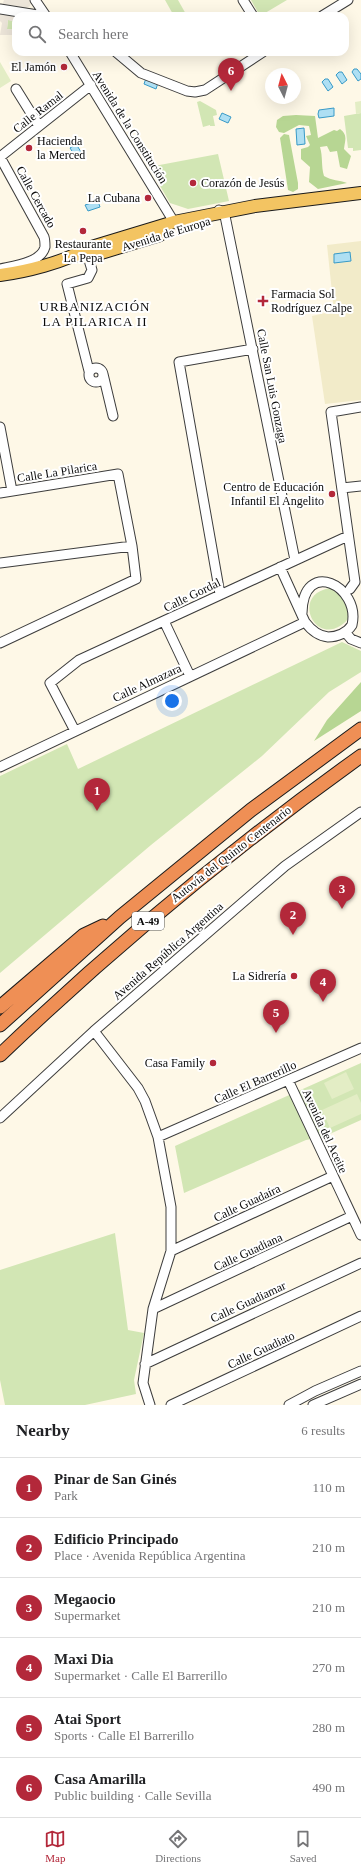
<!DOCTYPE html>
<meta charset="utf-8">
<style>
:root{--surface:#fff;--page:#f2f2f2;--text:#202124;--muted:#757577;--line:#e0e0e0;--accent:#b3283a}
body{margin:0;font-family:"Times New Roman",serif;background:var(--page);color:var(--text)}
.compass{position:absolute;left:265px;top:68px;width:36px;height:36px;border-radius:50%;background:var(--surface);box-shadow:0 4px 16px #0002;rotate:354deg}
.you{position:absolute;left:172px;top:701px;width:14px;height:14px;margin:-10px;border:3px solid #fff;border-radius:50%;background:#1a73e8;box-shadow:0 0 0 6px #1a73e833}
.badge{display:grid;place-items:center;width:26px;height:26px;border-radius:50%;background:var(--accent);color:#fff;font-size:13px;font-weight:700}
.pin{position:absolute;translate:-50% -33px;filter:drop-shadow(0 1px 2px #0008)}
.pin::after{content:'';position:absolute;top:21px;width:14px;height:12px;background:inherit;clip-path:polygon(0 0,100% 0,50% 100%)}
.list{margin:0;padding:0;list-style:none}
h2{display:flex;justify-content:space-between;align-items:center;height:52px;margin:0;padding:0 16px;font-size:17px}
h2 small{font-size:13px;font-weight:400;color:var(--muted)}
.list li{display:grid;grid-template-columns:26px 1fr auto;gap:12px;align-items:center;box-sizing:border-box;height:60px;padding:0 16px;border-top:1px solid var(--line)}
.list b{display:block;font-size:15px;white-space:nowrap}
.list p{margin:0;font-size:13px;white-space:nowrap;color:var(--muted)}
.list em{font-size:13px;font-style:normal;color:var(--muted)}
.icon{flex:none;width:22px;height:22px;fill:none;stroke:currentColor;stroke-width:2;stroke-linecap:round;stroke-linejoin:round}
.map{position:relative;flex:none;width:361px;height:1405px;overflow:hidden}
.search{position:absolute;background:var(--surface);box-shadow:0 4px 16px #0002;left:12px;right:12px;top:12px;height:44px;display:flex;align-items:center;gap:10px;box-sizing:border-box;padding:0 14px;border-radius:12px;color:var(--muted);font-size:15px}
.sheet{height:412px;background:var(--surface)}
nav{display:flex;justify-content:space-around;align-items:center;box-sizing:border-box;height:56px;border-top:1px solid var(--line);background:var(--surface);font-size:11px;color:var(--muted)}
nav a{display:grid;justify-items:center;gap:2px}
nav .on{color:var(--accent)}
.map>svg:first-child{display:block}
</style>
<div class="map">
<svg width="361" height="1405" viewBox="0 0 361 1405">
<rect width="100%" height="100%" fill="#fef8e7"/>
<path fill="#f2ebc9" d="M361 241V400L325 404 312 316 334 311 327 245Z"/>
<path fill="#d2e6b4" d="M165 0H178L187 16H174Z
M251 0H287L260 16Z
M8 20 16 21V30L7 29Z
M200 101 216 110 217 115 213 116 215 126H210V125L203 127 197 102Z
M361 113V150L353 151V148H348L344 116Z
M218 154 229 201 188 209 170 203 149 167Z
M330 588 348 598C348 604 349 611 348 617 348 621 343 624 340 626 313 643 292 594 330 588Z
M342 642 361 651V672L329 692 262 756 151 845 0 973V776L67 744 78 769Z
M361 1063V1120L323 1137 306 1140 184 1193 175 1146Z
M115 1233 128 1330 144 1333 134 1380 136 1394 85 1405H5L0 1380V1270Z"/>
<path fill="#b7d693" d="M296 115 315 116 318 138 334 130 337 131 340 129C348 135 345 140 344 149L351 156 347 169 340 167 337 151 330 152 327 146 320 147C323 157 321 166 324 176 332 181 339 180 347 183L318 189 309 182 310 167 301 159V149L308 147 310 145 306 136 311 135 309 126 299 125 284 133 279 132 276 127 277 120 283 116Z
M284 134 289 135 298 183V189L293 192 288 190 280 138Z
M361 682V711L314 741 327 720Z"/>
<path fill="#e3edc5" d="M0 62 11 81 0 88Z
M361 101V113L356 114 355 102Z
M346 1072 354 1089 332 1099 324 1083Z
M357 1094 361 1103V1114L330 1128 322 1110Z"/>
<path fill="#ece5d9" d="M4 0H30L31 1 30 6 26 8 11 5 2 6Z
M0 12 16 16V22L8 20 7 29 16 30V38H13V35H0L2 23 0 21Z"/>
<path fill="#aedff3" stroke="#389ac7" d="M354 69H357L361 74V79L358 81 352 72Z
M339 72H342L347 80 342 84 336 75Z
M146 78 158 83 156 89 144 84Z
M325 79H328L333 87 328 91 322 82Z
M334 108V116L319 118 318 114 319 110Z
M222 113 231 117 228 123 219 119Z
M304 128 305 144 297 145 296 129Z
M76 144 83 155 77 159 70 148Z
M98 201 100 207 88 211 85 205Z
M350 252 351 261 334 263V254Z"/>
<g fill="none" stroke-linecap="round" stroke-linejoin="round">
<g stroke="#3d3d3d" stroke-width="11">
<path id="minor" d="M35 0 46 16
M243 0 253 16
M0 9 44 16
M322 16 348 0
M70 52 174 222 183 227
M116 52 141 73 187 91 195 92 205 90 263 52
M16 89 39 126
M0 157 44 237C45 240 45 244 45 247 41 263 13 266 0 269
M0 157 91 85
M219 210 224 212 225 216 295 560
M88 257 92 270 88 278 67 284 89 371
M89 375a7 7 0 1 1 14 0a7 7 0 1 1-14 0Z
M103 374 113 416
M0 427 12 491
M342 488 361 486
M0 493 118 474 132 546 136 579 0 643
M0 563 132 546
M280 567 305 622C311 630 318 636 328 637 337 637 347 633 352 625 361 586 303 557 302 613
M350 589 355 582 331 412 361 407
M220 594 179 362 253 349
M164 621 190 676
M345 632 351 639 361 643
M75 731 50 683 79 660 348 536
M0 767 305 622
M94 1031 138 1088 145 1101 158 1137 171 1207V1251L153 1309 143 1383 150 1405
M288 1080 361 1235
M0 1118 94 1031 285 866 361 812
M158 1137 361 1048
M171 1251 333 1176
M153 1309 352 1216
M145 1364 361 1263
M171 1405 361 1316
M289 1405 315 1391 361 1371
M313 1405 361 1384"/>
</g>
<g stroke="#1b1b1b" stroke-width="14">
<path id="major" d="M75 255 88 257 160 235
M0 275C24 272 66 262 85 249L174 222 255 206 361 193"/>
</g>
<g stroke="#1b1b1b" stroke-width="15">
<path id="highway" d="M0 1007 84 935 103 926
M0 1025 120 917 251 810 361 729
M0 1055C113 947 234 847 361 756"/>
</g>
<use href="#minor" stroke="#fff" stroke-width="9"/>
<use href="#major" stroke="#f3c462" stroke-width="12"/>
<use href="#highway" stroke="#ef8f55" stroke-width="13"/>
</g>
<g fill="#b3283a" stroke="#fff" stroke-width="1.5">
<circle cx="64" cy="67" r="4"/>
<circle cx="29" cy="148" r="4"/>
<circle cx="193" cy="183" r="4"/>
<circle cx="148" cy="198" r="4"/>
<circle cx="83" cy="231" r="4"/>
<path d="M261 295h4v4h4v4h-4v4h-4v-4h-4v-4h4z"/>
<circle cx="332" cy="494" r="4"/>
<circle cx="294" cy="976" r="4"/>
<circle cx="213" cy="1063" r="4"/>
</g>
<g text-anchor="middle" stroke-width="4" stroke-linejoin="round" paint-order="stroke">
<rect fill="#fff" stroke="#545454" stroke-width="1" x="132" y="912" width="32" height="18" rx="3"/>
<g font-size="11" font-weight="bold" fill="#0a0a0a">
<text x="148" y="925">A-49</text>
</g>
<g font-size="12" fill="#0a0a0a" stroke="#fff" text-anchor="end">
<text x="56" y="71">El Jamón</text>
<text x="37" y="145" text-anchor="start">Hacienda<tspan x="37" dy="14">la Merced</tspan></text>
<text x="201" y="187" text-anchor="start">Corazón de Jesús</text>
<text x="140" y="202">La Cubana</text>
<text x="83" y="248" text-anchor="middle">Restaurante<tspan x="83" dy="14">La Pepa</tspan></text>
<text x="271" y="298" text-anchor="start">Farmacia Sol<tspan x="271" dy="14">Rodríguez Calpe</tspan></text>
<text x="324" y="491">Centro de Educación<tspan x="324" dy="14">Infantil El Angelito</tspan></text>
<text x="286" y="980">La Sidrería</text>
<text x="205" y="1067">Casa Family</text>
</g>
<g font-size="12" fill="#0a0a0a" stroke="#fff">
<text transform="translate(38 112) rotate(-38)" y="4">Calle Ramal</text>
<text transform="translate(130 127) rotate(58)" y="4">Avenida de la Constitución</text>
<text transform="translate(36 197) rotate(61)" y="4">Calle Cercado</text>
<text transform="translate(166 234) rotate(-17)" y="4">Avenida de Europa</text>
<text transform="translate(272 386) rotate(79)" y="4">Calle San Luis Gonzaga</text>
<text transform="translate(57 472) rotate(-9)" y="4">Calle La Pilarica</text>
<text transform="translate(192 595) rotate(-26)" y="4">Calle Gordal</text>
<text transform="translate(147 683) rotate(-25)" y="4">Calle Almazara</text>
<text transform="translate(231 854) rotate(-38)" y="4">Autovía del Quinto Centenario</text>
<text transform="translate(168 951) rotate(-41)" y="4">Avenida República Argentina</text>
<text transform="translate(255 1082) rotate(-24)" y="4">Calle El Barrerillo</text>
<text transform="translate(325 1131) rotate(65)" y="4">Avenida del Aceite</text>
<text transform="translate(247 1203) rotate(-25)" y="4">Calle Guadaíra</text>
<text transform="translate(248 1252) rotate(-25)" y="4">Calle Guadiana</text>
<text transform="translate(248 1302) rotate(-25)" y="4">Calle Guadiamar</text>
<text transform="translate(261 1350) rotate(-25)" y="4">Calle Guadiato</text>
</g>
<g font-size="13" letter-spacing="1" fill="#0a0a0a" stroke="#fff">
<text x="95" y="311">URBANIZACIÓN<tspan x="95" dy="15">LA PILARICA II</tspan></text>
</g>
</g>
</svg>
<svg class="compass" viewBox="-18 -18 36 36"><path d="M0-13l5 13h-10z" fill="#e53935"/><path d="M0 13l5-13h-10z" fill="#757577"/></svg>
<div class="you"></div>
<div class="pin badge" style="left:97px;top:811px">1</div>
<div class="pin badge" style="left:293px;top:935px">2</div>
<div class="pin badge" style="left:342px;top:909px">3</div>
<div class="pin badge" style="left:323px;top:1002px">4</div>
<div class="pin badge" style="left:276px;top:1033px">5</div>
<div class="pin badge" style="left:231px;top:91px">6</div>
<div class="search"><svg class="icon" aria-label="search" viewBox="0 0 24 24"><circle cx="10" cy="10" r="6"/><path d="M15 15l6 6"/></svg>Search here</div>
</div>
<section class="sheet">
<h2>Nearby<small>6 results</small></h2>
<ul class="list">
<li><span class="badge">1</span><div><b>Pinar de San Ginés</b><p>Park</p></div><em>110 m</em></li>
<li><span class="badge">2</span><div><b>Edificio Principado</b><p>Place · Avenida República Argentina</p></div><em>210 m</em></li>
<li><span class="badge">3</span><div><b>Megaocio</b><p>Supermarket</p></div><em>210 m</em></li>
<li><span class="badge">4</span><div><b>Maxi Dia</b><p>Supermarket · Calle El Barrerillo</p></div><em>270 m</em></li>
<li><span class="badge">5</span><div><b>Atai Sport</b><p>Sports · Calle El Barrerillo</p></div><em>280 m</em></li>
<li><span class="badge">6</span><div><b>Casa Amarilla</b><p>Public building · Calle Sevilla</p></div><em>490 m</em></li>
</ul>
</section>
<nav>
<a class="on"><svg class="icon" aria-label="map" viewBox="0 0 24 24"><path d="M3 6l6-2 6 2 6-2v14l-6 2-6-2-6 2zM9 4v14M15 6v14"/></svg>Map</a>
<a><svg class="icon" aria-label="directions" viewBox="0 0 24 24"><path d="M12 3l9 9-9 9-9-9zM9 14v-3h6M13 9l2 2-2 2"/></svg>Directions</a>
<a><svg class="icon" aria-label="saved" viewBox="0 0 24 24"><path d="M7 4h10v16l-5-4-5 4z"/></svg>Saved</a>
</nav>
